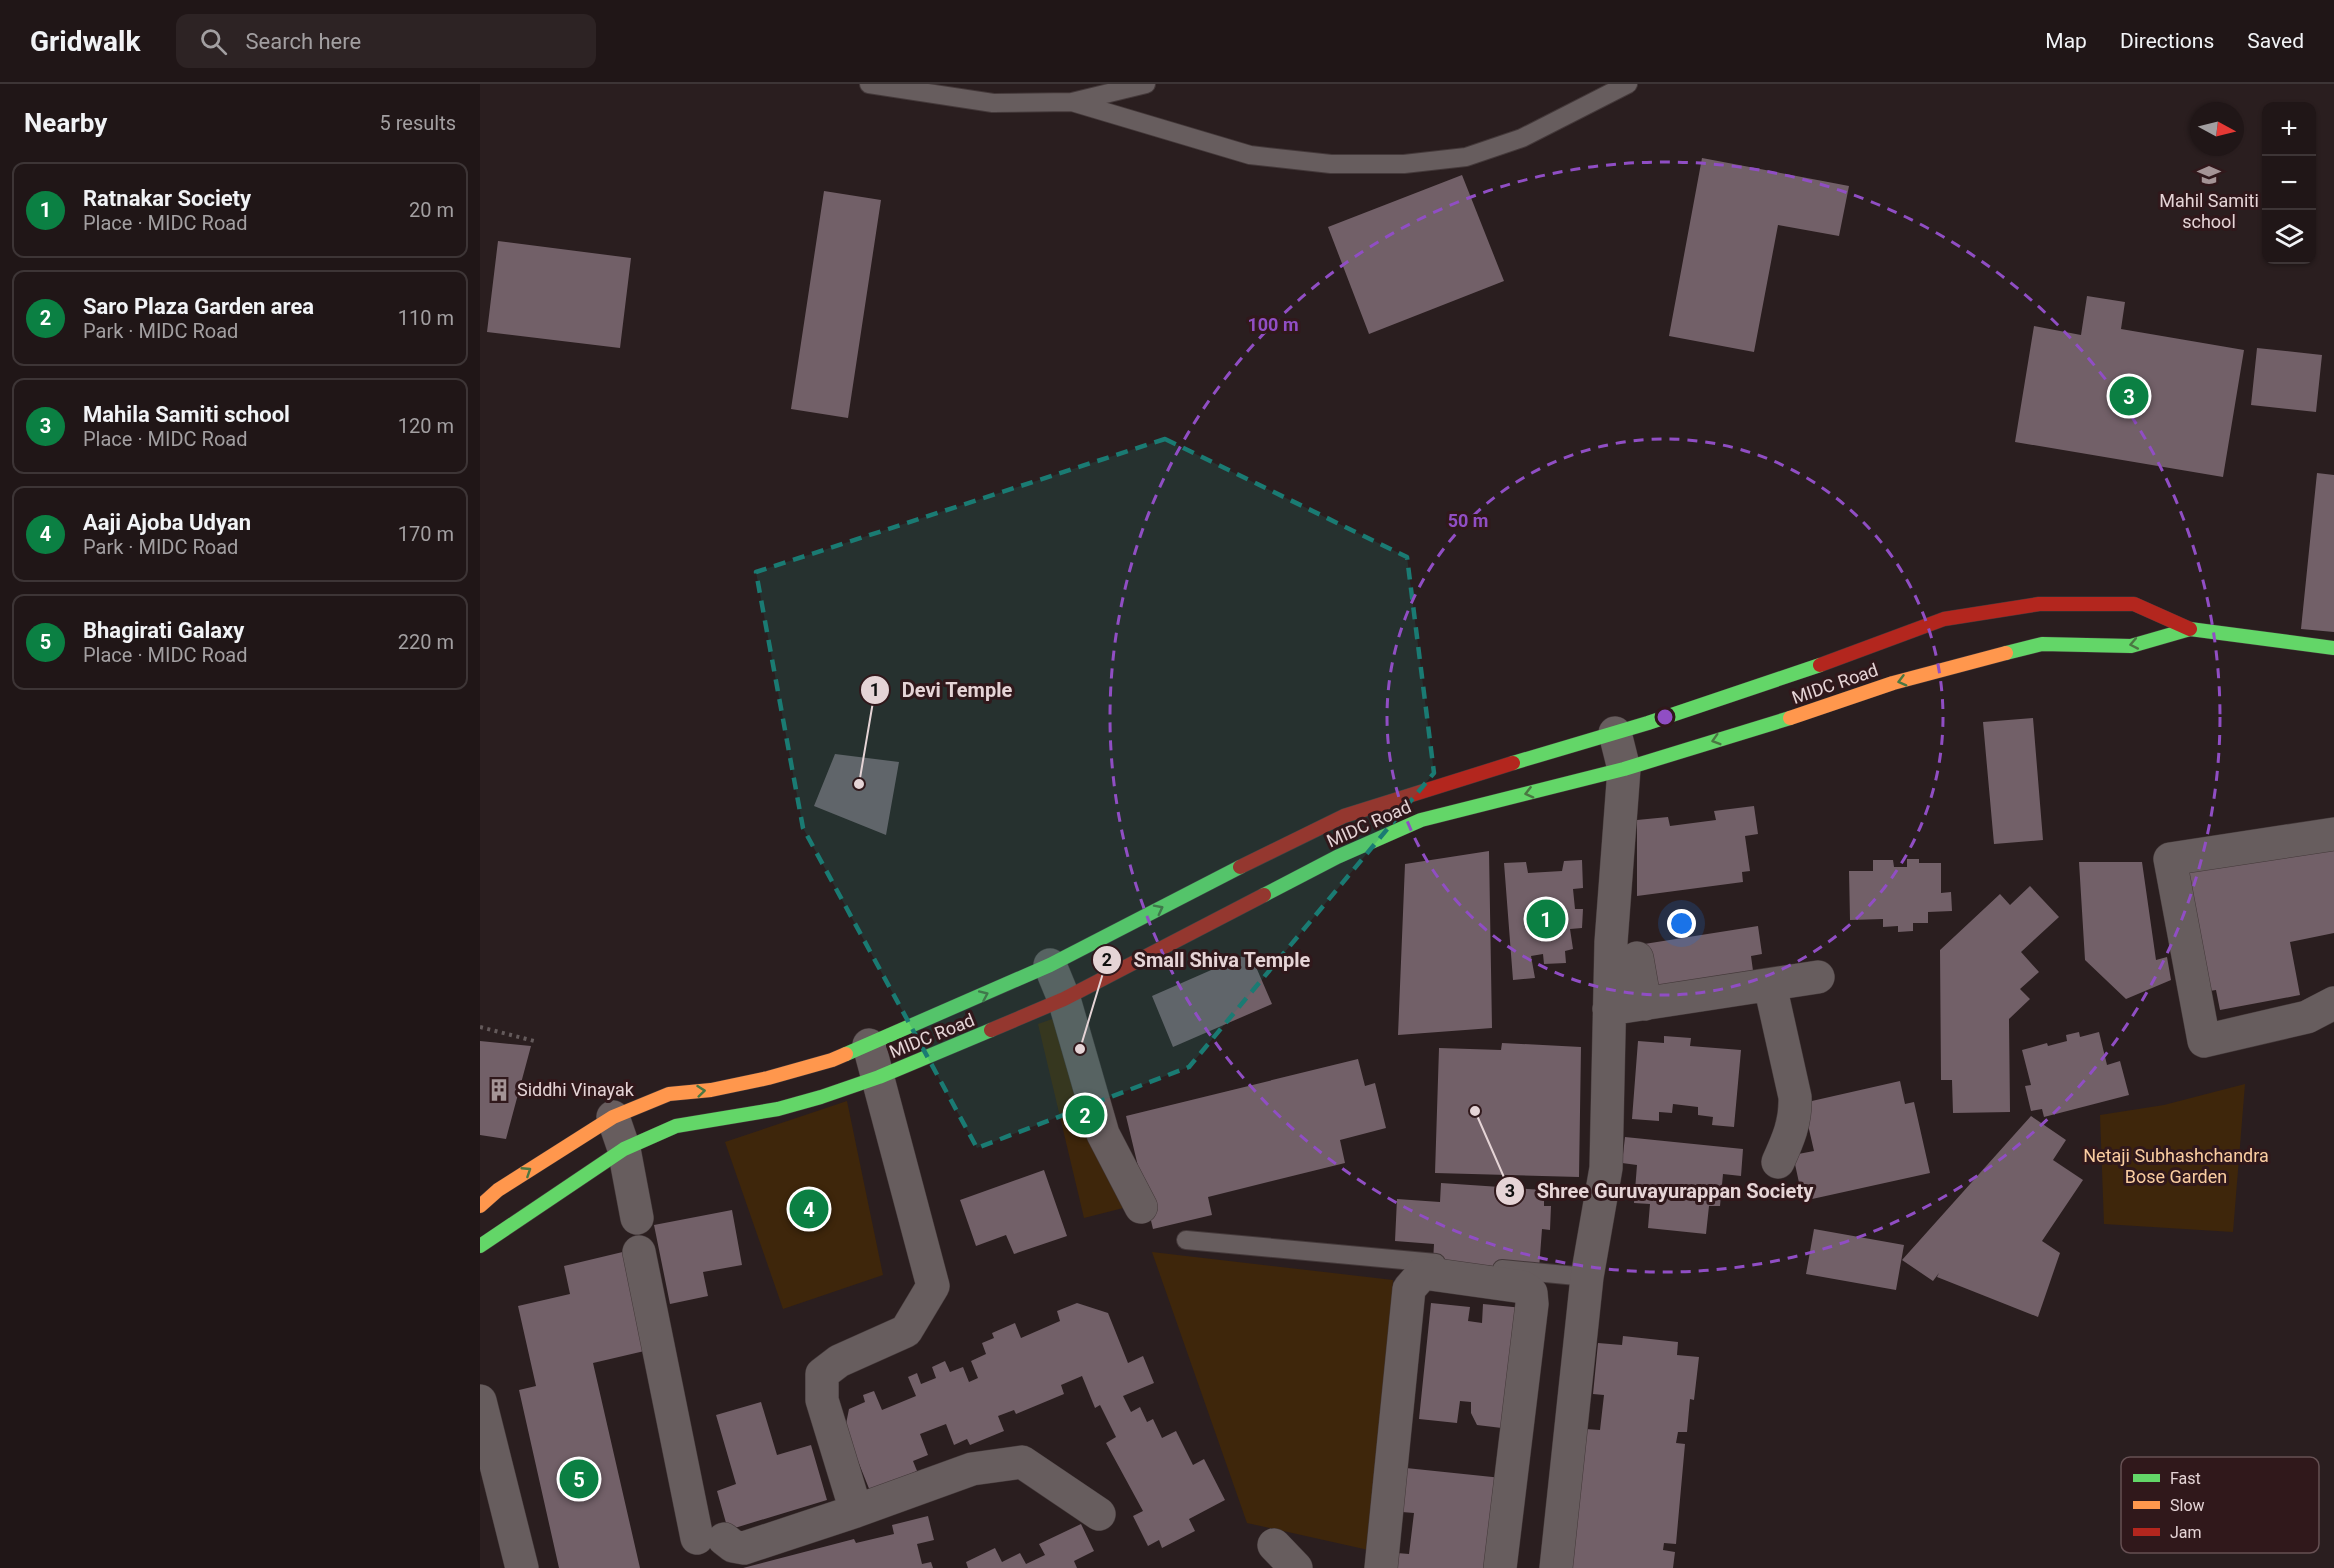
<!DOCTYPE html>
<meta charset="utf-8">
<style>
:root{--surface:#201617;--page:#2d2324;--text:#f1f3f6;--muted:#a29fa1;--line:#3d3536;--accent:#0b8043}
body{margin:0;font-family:Roboto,sans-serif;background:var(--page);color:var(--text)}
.controls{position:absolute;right:18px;top:18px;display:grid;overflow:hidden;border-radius:12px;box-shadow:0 2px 4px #0004}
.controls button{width:54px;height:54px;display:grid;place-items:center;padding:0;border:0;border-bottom:2px solid var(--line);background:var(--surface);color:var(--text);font:30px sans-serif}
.compass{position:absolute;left:1710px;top:18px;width:54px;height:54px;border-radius:50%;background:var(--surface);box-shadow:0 2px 4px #0004;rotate:97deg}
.you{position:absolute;left:1202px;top:840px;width:21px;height:21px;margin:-15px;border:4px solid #fff;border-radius:50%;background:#1a73e8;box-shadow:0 0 0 9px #1a73e833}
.badge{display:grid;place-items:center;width:39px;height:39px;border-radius:50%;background:var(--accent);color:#fff;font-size:20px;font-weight:700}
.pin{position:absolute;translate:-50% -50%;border:3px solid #fff;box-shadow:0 2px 6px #0006}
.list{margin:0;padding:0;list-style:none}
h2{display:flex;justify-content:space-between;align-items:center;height:78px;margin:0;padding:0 24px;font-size:26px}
h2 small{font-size:20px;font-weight:400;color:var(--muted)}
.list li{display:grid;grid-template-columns:39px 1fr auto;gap:18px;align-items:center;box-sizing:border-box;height:96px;margin:0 12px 12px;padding:0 12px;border:2px solid var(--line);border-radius:12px}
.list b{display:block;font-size:22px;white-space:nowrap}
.list p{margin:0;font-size:20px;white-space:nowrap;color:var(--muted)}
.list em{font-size:20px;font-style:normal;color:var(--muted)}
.icon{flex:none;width:33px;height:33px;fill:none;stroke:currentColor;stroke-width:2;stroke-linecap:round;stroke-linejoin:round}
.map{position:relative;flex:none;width:1854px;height:1484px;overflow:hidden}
header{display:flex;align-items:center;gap:36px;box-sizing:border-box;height:84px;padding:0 30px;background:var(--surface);border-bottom:2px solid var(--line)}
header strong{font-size:28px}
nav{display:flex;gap:33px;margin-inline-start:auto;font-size:21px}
.search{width:420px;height:54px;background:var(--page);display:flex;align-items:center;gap:15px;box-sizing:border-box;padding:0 21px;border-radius:12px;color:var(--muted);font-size:22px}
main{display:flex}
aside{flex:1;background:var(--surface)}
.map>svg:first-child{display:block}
</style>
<header>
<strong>Gridwalk</strong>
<div class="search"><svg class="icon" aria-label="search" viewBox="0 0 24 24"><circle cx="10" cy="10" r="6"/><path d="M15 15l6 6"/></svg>Search here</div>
<nav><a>Map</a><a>Directions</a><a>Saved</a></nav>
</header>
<main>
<aside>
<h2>Nearby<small>5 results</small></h2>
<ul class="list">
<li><span class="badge">1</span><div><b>Ratnakar Society</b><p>Place · MIDC Road</p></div><em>20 m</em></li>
<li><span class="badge">2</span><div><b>Saro Plaza Garden area</b><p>Park · MIDC Road</p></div><em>110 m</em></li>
<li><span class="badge">3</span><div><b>Mahila Samiti school</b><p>Place · MIDC Road</p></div><em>120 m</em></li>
<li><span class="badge">4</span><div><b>Aaji Ajoba Udyan</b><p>Park · MIDC Road</p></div><em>170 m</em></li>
<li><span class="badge">5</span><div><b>Bhagirati Galaxy</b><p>Place · MIDC Road</p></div><em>220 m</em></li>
</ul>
</aside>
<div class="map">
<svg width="1854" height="1484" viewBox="0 0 1854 1484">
<rect width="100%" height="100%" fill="#2a1e1f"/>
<path fill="#3e260b" d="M601 925 655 1121 604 1134 558 940Z
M1765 1000 1753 1148 1624 1140 1620 1031 1684 1021Z
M367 1017 403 1191 303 1225 245 1058Z
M672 1168 913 1196 893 1467 767 1439Z"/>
<path fill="#726068" d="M1222 74 1369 102 1359 152 1298 141 1274 268 1189 252Z
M982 91 1024 197 889 250 848 143Z
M344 107 401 116 368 334 311 325Z
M18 157 151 174 140 264 7 248Z
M1607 212 1645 218 1641 245 1764 266 1743 393 1535 358 1554 242 1601 251Z
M1777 264 1842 271 1836 328 1771 321Z
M1837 389 1854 391V548L1821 545Z
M1553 634 1563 756 1514 760 1503 638Z
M355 670 419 678 406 751 334 722Z
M1274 722 1278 750 1265 752 1270 787 1262 788 1263 798 1157 812V736L1188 733 1190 742 1236 736 1234 727Z
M1854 755V849L1810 858 1820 911 1740 926 1736 906 1729 907 1706 783Z
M1009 767 1012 944 918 951 925 780Z
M1427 775H1439V779H1461V809L1471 808 1472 827 1448 828V839H1433V847L1418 848V842L1403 843V835L1370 836 1369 787H1393V776H1413L1414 783H1427Z
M1102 776 1103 804 1093 805 1095 825H1103L1102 844 1090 845 1093 865 1085 867 1086 879 1064 880 1063 870 1051 872 1055 894 1033 896 1024 779 1046 778 1048 789 1082 787 1084 777Z
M1599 778H1662L1676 876 1687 873 1691 896 1646 915 1605 876Z
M1550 802 1579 833 1541 868 1559 888 1540 905 1550 915 1529 935 1530 1028 1473 1029 1472 996H1461L1460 866 1520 810 1530 821Z
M1278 842 1282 870 1271 872 1274 894 1166 911 1158 861Z
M770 869 792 920 693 963 672 912Z
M1599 948 1600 953 1619 948 1627 981 1640 977 1649 1011 1564 1033 1562 1025 1551 1027 1545 1002 1551 1001 1542 966 1567 959 1568 962 1587 957 1586 951Z
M1184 952 1211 954 1210 962 1261 966 1254 1043 1232 1041 1233 1033 1218 1031V1023L1193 1020 1192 1029 1179 1028V1037L1152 1035 1158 957 1184 959Z
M0 957 51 962 26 1055 0 1051Z
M1022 959 1101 963 1099 1093 955 1089 959 964 1021 966Z
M878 975 885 1002 895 999 906 1044 860 1056 865 1079 728 1113 732 1131 673 1145 646 1032Z
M1420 997 1425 1020 1434 1018 1450 1089 1323 1117 1313 1071 1334 1067 1323 1019Z
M1551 1032 1586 1056 1573 1076 1603 1096 1562 1157 1580 1169 1558 1233 1457 1193 1459 1189 1453 1197 1422 1176Z
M1145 1053 1263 1065 1261 1092 1243 1090 1240 1122H1229L1226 1150 1168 1144 1170 1120 1154 1119 1157 1081 1142 1079Z
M564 1086 587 1152 534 1170 526 1151 496 1162 480 1116Z
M961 1099 1064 1106V1122H1071L1070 1146 1062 1145 1059 1185 953 1178 954 1160 915 1157 917 1115 960 1118Z
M252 1126 262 1181 223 1188 228 1212 190 1220 174 1141Z
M1334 1145 1424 1161 1416 1206 1326 1190Z
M151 1166 173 1265 113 1279 160 1484H79L39 1306 56 1302 38 1222 90 1210 84 1182Z
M597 1219 628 1229 648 1279 663 1272 674 1299 643 1312 651 1328 660 1323 667 1338 673 1335 682 1354 696 1347 713 1381 724 1375 745 1416 709 1435 715 1447 682 1464 679 1456 668 1462 653 1432 663 1427 626 1359 636 1353 620 1321 615 1324 602 1292 581 1301 584 1310 536 1330 534 1326 518 1332 524 1347 490 1361 487 1355 474 1361 466 1340 440 1350 448 1371 433 1377 437 1387 390 1407 365 1345 369 1325 385 1318 383 1311 394 1307 402 1326 436 1312 428 1293 437 1289 441 1300 456 1294 452 1283 465 1277 470 1288 483 1283 489 1298 498 1294 491 1277 506 1270 502 1259 514 1254 512 1249 535 1239 541 1254 580 1237 577 1227Z
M951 1219 990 1223 988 1237 1002 1239 1003 1220 1043 1224 1030 1345 997 1341 991 1329V1318L980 1317 977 1339 939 1335Z
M1143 1252 1198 1258 1197 1271 1219 1273 1214 1316 1210 1315 1207 1348H1198L1196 1359 1205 1360 1196 1460 1184 1459 1183 1466 1195 1468 1193 1484H1091L1105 1345 1120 1346 1124 1311 1113 1310 1118 1259 1142 1261Z
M281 1318 297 1371 331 1361 347 1416 248 1446 237 1407 256 1400 236 1331Z
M926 1384 1022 1394 1013 1484H916L917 1469 929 1470 934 1429 922 1428Z
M448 1432 454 1456 437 1460 442 1480 451 1478 453 1484H263L374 1455 376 1459 414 1450 412 1441Z
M601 1440 614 1467 594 1477 597 1484H488L486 1478 515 1464 522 1478 540 1469 546 1480 565 1471 559 1460Z"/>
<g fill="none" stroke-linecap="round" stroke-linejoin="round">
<g stroke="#44393a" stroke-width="20">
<path id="lane" d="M389 0 513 19 592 18 666 0
M592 18 770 71 851 80H924L986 73 1042 54 1148 0
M706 1156 956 1179
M1022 1185 1107 1193"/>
</g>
<g stroke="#44393a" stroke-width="34">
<path id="street" d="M1854 750 1690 775 1724 957 1827 933 1854 919
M1157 874 1165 920
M570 881 584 915 623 1050 661 1123
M1290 901 1315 1013C1316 1038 1308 1056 1298 1078
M1129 925 1338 893
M133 1033 144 1065 157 1134
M159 1168 217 1454
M0 1317 42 1484
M376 1427 342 1316V1290L359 1277 426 1247 453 1202 389 961
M244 1455 253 1462 264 1464 376 1427 492 1385 542 1378 619 1430
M794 1461 816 1484
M901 1484 929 1205 943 1189 1043 1203 1051 1209 1052 1220 1020 1484
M1076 1484 1107 1193 1126 1084 1131 858 1144 685 1135 649"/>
</g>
<g stroke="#44393a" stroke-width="15">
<path id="fast" d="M1526 569 1562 560 1651 562 1710 545 1854 564
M1033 679 1168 639 1340 581
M784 811 857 773 941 736 1144 685 1310 634
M366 970 570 881 760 783
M0 1162 144 1065 196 1042 298 1025 341 1013 399 993 511 946"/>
</g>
<g stroke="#44393a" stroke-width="15">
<path id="slow" d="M1310 634 1413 599 1526 569
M0 1122 18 1106 133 1033 189 1010 231 1006 288 994 352 976 366 970"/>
</g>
<g stroke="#44393a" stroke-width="15">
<path id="jam" d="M1340 581 1464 535 1559 520H1654L1710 545
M760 783 864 732 1033 679
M511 946 584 915 784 811"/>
</g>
<path stroke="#645a5b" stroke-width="4" stroke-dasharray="3 4.5" stroke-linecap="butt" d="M0 943 58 958"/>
<use href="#lane" stroke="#675d5e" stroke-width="18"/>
<use href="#street" stroke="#675d5e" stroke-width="33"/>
<use href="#fast" stroke="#63d668" stroke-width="14"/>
<use href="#slow" stroke="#ff974d" stroke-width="14"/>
<use href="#jam" stroke="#b3261e" stroke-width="14"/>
</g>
<defs><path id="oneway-chevron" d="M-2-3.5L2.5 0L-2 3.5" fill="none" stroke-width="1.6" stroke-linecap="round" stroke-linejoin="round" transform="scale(1.5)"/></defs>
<g stroke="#4a7742">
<use href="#oneway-chevron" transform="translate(1654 560) rotate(169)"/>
<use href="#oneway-chevron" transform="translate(1422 597) rotate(165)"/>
<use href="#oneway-chevron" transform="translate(1236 656) rotate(163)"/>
<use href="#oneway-chevron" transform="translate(1049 709) rotate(166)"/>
<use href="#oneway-chevron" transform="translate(679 825) rotate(-27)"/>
<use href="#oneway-chevron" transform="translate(504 911) rotate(-24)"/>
<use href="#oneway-chevron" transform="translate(221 1007) rotate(-6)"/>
<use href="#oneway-chevron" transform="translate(47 1087) rotate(-33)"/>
</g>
<path fill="#1a7b73" fill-opacity="0.2" stroke="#1a7b73" stroke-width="4.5" stroke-dasharray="12 8" stroke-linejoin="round" d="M685 355 927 473 954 689 709 983 497 1064 323 744 276 488Z"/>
<g fill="none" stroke="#904ec4" stroke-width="3" stroke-dasharray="10 8">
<circle cx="1185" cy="633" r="278"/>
<circle cx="1185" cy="633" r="555"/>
</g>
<defs>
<g id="school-bare" transform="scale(1.8)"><path d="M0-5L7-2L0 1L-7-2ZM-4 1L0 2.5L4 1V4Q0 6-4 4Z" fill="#a49496" stroke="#30181b" stroke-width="2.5" paint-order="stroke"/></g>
<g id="building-bare" transform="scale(1.8)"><path d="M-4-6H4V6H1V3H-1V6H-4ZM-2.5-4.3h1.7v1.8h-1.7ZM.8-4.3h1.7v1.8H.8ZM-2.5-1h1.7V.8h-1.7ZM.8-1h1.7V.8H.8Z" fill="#a49496" stroke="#30181b" stroke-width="2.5" paint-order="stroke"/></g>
</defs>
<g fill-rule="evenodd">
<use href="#school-bare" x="1729" y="91"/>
<use href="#building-bare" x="19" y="1006"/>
</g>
<g text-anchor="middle" stroke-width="6" stroke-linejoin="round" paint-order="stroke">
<g font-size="18" fill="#e5d4d6" stroke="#30181b">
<text x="1729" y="123">Mahil Samiti<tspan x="1729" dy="21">school</tspan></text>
<text x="37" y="1012" text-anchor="start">Siddhi Vinayak</text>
</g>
<g font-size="18" fill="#e5d4d6" stroke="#30181b">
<text transform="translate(1355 600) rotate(-19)" y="6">MIDC Road</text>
<text transform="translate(889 740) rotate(-24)" y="6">MIDC Road</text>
<text transform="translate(452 952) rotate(-22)" y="6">MIDC Road</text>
</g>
<g font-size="18" fill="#facda1" stroke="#30181b">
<text x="1696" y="1078">Netaji Subhashchandra<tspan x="1696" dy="21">Bose Garden</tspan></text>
</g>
</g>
<rect x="1641" y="1373" width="198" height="96" rx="9" fill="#30181b" stroke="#665053" stroke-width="1.5"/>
<rect x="1653" y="1390" width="27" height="8" fill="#63d668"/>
<rect x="1653" y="1417" width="27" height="8" fill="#ff974d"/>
<rect x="1653" y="1444" width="27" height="8" fill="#b3261e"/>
<g font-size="16" fill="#e5d4d6">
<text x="1690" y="1400">Fast</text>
<text x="1690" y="1427">Slow</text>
<text x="1690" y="1454">Jam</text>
</g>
<circle cx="1185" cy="633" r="9" fill="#904ec4" stroke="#30181b" stroke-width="3"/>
<g font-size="18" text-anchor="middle" font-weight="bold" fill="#904ec4" stroke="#30181b" stroke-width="6" stroke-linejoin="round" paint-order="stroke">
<text x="793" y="247">100 m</text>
<text x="988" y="443">50 m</text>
</g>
<path fill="none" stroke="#e5d4d6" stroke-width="2" d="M379 700L395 606M600 965L627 876M995 1027L1030 1107"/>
<g fill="#e5d4d6" stroke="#30181b" stroke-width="2">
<circle cx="379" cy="700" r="6"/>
<circle cx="600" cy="965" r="6"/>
<circle cx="995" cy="1027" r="6"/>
<circle cx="395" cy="606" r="15"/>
<circle cx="627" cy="876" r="15"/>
<circle cx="1030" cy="1107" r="15"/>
</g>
<g font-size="18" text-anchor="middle" font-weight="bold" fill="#111">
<text x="395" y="612">1</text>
<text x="627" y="882">2</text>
<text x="1030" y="1113">3</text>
</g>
<g font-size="20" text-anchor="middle" font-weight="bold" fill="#e5d4d6" stroke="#30181b" stroke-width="6" stroke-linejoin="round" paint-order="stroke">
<text x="477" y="613">Devi Temple</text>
<text x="742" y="883">Small Shiva Temple</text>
<text x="1195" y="1114">Shree Guruvayurappan Society</text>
</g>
</svg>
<div class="controls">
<button>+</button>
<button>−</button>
<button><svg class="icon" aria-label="layers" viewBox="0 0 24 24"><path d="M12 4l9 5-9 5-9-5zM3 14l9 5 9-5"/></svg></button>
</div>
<svg class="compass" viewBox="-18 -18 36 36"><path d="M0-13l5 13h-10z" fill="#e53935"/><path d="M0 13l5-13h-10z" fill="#a29fa1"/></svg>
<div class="you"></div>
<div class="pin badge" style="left:1066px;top:835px">1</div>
<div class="pin badge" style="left:605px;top:1031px">2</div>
<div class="pin badge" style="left:1649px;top:312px">3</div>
<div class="pin badge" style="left:329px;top:1125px">4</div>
<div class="pin badge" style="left:99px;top:1395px">5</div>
</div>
</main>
